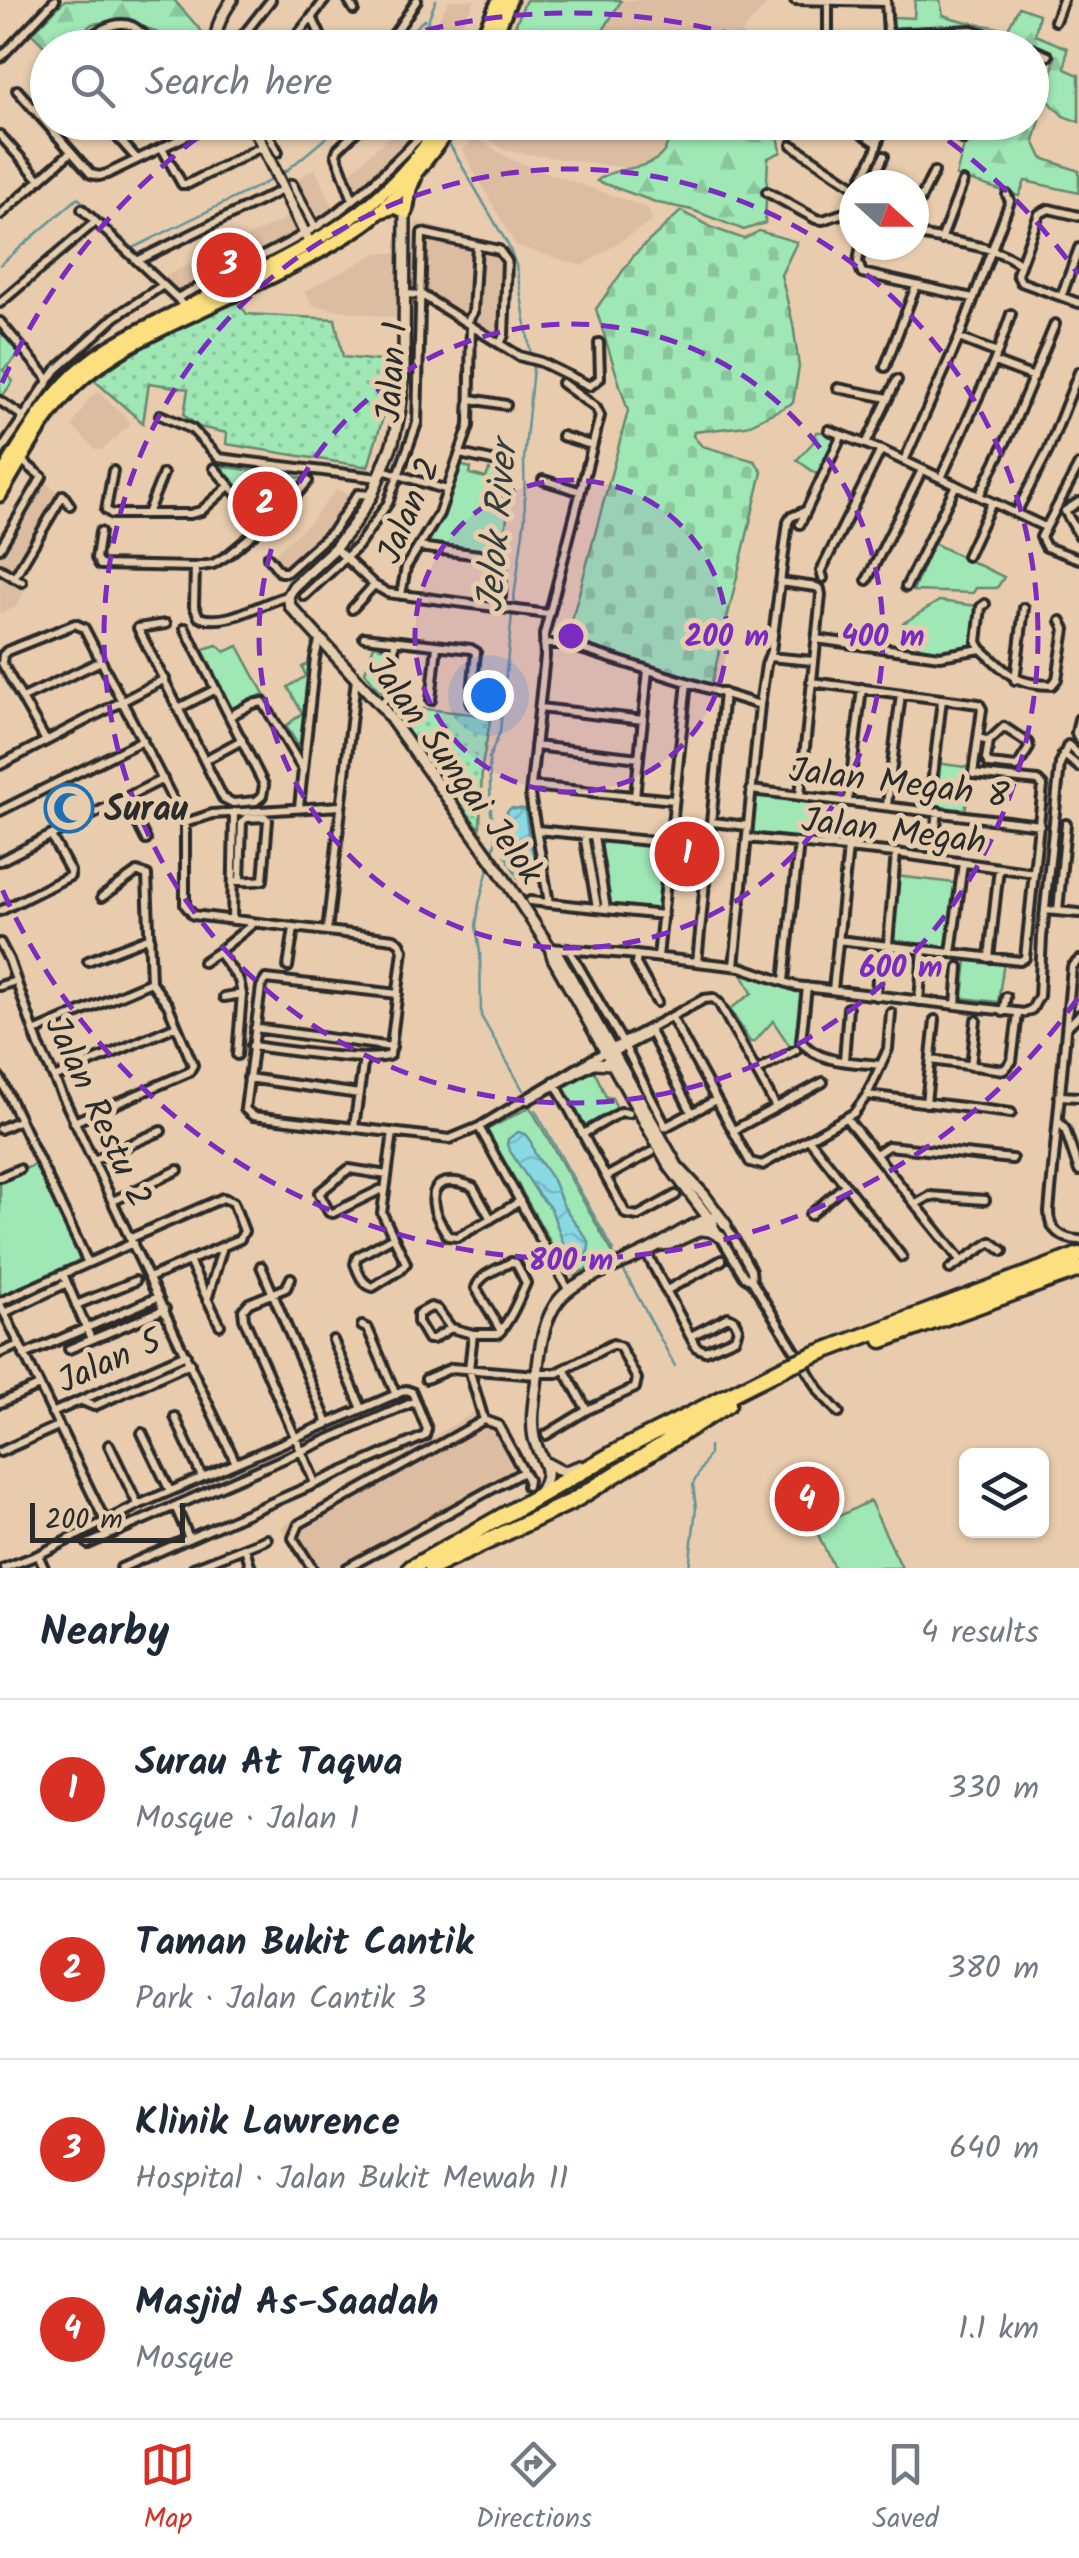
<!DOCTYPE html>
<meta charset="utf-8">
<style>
:root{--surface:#fff;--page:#f6f6f7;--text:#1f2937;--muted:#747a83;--line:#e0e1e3;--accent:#d93025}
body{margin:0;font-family:Kalam,sans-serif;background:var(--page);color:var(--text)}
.controls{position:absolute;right:30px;bottom:30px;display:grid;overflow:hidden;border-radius:15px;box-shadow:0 2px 8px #0004}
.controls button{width:90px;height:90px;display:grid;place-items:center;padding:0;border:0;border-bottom:2px solid var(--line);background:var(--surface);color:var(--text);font:50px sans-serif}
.compass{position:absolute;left:839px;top:170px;width:90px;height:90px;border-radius:50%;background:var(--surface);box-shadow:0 2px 8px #0004;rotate:111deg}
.scale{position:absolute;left:30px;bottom:25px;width:155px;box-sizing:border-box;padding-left:10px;border:5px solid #2b2b2b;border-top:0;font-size:28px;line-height:35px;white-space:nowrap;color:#2b2b2b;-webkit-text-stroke:8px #e5cdae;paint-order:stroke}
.you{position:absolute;left:488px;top:695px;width:35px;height:35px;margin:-25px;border:8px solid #fff;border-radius:50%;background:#1a73e8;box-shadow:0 0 0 15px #1a73e833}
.badge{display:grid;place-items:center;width:65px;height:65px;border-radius:50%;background:var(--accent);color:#fff;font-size:32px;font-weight:700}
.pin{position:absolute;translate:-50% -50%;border:5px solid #fff;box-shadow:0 2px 10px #0006}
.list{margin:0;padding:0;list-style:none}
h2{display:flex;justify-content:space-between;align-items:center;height:130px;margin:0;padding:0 40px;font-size:42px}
h2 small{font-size:32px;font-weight:400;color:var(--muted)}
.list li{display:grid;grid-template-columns:65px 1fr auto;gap:30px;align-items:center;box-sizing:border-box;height:180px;padding:0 40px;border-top:2px solid var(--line)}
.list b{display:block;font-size:38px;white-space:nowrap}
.list p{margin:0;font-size:32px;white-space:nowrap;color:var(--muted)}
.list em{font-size:32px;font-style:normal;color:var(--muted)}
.icon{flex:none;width:55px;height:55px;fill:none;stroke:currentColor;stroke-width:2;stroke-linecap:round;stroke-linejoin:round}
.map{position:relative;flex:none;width:1079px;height:1568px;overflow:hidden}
.search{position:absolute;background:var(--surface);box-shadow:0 2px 8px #0004;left:30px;right:30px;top:30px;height:110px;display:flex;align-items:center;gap:25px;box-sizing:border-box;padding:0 35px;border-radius:55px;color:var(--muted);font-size:38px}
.sheet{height:850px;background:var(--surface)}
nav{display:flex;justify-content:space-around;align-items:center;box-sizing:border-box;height:140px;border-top:2px solid var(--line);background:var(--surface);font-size:28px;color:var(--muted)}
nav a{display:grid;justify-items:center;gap:5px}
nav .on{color:var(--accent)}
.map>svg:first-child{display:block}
</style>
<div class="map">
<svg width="1079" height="1568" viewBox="0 0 1079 1568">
<defs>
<pattern id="grass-dots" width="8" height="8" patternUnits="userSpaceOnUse" patternTransform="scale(2.5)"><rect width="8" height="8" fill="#9fe7b5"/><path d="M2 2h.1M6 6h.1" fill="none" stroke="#89c69c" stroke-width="1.8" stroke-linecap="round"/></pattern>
<pattern id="forest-firs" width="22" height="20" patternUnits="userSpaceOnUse" patternTransform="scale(2.5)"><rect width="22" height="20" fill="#9fe7b5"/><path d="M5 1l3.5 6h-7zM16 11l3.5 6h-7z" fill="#89c69c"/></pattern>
<pattern id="cemetery-stones" width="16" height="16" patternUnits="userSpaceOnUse" patternTransform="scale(2.5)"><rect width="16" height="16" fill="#9fe7b5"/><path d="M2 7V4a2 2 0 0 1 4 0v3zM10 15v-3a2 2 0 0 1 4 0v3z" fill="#89c69c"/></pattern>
<pattern id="water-waves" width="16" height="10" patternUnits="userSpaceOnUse" patternTransform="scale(2.5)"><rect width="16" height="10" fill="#88d9e3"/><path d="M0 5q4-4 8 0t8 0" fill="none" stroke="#76bac3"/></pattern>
</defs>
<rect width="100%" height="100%" fill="#e9ccad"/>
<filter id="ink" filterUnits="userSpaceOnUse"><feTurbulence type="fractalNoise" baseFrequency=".01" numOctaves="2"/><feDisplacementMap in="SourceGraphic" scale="20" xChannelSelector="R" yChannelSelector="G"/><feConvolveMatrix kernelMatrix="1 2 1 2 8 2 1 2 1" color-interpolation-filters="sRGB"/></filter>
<g filter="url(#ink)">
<path fill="#dcbda2" d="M449 0H475L449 47H427L435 26Z
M523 0H771L741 33 759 47 503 48Z
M404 123H422L426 126 424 133 354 197 346 176Z
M492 123H722L690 177 506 151 490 140Z
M475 137 512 160 648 208 652 221 582 266 516 246 462 150Z
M315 169 335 210 316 224 294 184 298 178Z
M293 215 302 233 177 295 159 279Z
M416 222 502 244 510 258 508 345 412 284Z
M377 253H401L399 319 314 306 304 292Z
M99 392 130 422 129 426 102 450H96L72 426 91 396Z
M43 480 61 494 12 579 26 588 16 607 0 614V554Z
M337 489 353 498 331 530 286 571 282 570 270 557 309 523Z
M475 1412 506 1422 532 1475 360 1568H304L281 1527Z"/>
<path fill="url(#grass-dots)" stroke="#658970" stroke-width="2.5" d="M236 300 247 314 335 319 343 357 390 362 386 407 368 467 226 444 227 433 199 427 184 415 188 389 149 383 143 423 94 380 158 336Z
M388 705 491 716 482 766 480 827 477 826Z"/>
<path fill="url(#forest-firs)" stroke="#658970" stroke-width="2.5" d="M65 0H174L204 34 198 47H188L127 19 92 24 64 47 47 49 32 34Z
M915 0H940L943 15C963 23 985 24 1007 30L1019 7 1039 14 1035 35 1067 48 1065 69 1079 75V122L1063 116 1047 99 1055 56 999 32 973 28 894 30 893 17 914 18Z
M1032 105 1040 120 1034 141 1042 158 1079 171V193L1025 181 1019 196 956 176 970 123 1032 122Z
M673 123H776L781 152 768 158 765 223 744 230 692 210 658 203 597 181C615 165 648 172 663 153 669 145 669 131 673 123Z"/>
<path fill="url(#cemetery-stones)" stroke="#658970" stroke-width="2.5" d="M681 211 713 228 744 239 759 231 797 242 781 275 793 324 799 367 793 403 746 426 694 432 693 436 702 446 755 461 762 472 711 686 567 638 628 411 596 309 634 255Z"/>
<path fill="#9fe7b5" stroke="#658970" stroke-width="2.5" d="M526 0H619L621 1 593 47H506Z
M0 327 22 352 3 370 13 381 2 397 0 396Z
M816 432H824L836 438 818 475 797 460 817 438 815 435Z
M212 465 303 478 299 483 300 487 264 522Z
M459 465 471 468 470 474 486 478 489 470 502 474 500 487 510 490 503 553 430 545 427 541 442 514Z
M933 543 1004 577 997 588H976L973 593 913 591Z
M939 601 977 606 971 647 945 653 922 650 902 624Z
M217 645 225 652 238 646 264 694 232 709 200 650Z
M374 645 389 649 385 689 379 691 365 672Z
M309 664 301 749 286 726 302 713 288 687 306 676 302 667Z
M936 763 973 768 965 811 932 807Z
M759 793 812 799 809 841 763 836 753 832 755 797Z
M596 840 665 847 659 909 655 911 607 905Z
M896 876 955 883 946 948 890 941Z
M967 959 1004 962 998 1002 963 998Z
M741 972 799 991 803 996 797 1043 791 1048 773 1021 754 1042H750L730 1009 752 993Z
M594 1070 606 1097 612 1098 618 1110 585 1126 581 1125 561 1089Z
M530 1107 615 1257 573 1275 568 1273 487 1130Z
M36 1164 82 1262 0 1299V1180Z
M870 1501 902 1568H834L815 1528Z"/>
<path fill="url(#water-waves)" stroke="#639399" stroke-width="2.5" d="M511 808 525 809 529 841 510 845 507 843V811Z
M529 846 532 848 536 876 533 879 518 878 505 854 509 848Z
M518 1132 525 1134 531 1142 535 1154 553 1180 564 1207 589 1242C590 1252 586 1256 578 1260L571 1258 566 1251 551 1209 538 1194 510 1151 507 1145 508 1139Z"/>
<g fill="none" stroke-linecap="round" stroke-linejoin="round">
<path stroke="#639399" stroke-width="2.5" d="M392 48 425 19
M417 48 436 0
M447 140 508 245 516 265 533 368 524 460 525 517 513 605 500 732 489 758 491 812 496 839 492 857
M280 176 345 122
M0 265 78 198 133 248 273 179
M489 865 479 904 476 926 480 953 481 1016 523 1090
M535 1110 614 1251
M624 1271 675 1366
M689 1568 696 1508 693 1484 709 1454V1446"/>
<g stroke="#2b2b2b" stroke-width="14">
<path id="street" d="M348 0 354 10
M795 0 886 2
M886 0 888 34 892 48
M312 17 326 48
M1055 21 1063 0
M888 34 972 30 1027 48
M379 47C393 41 407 14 417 0
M74 48C89 37 113 18 132 26 142 31 150 41 157 48
M233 48 271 0
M287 48 325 0
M828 48V2
M1032 49 1048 56
M0 58 55 0
M17 90 91 174 99 176 107 174 215 122
M104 122 137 159
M176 122 187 136
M261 122 278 152
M845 122 877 143
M926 122 964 140
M0 135 40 180
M792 145 854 186
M162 148 182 184H188L263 146
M292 184 315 227
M859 185 875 153 884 122
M871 185 884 156
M767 192 816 219 823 220 849 211
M854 196 849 211 854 218
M353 200 336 154 338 149 366 122
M82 209 177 298 185 308
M914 212 934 172
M0 215 71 152
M1079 216 1049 209 1039 214 1017 274 1021 282 1079 303
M914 234C945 241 996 245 1020 264
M941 240 963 182
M861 245 858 262 862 273 973 298
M137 261 284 189
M1063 292 1079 248
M405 294 422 295 519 356 541 362 590 386 600 378 599 343
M177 298C219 276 263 258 304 234 349 209 387 170 424 133L428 125 425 122
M0 303 95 222
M0 322 48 379
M467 323 473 312 477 245
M959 338 997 353
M994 362 1034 377
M885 367 916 286
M838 388 888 398
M471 399 506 405
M0 401 24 417
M160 415 192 429 219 458 379 478
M829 430 881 450 1045 527
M562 436 591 445
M866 444 897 380
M0 452 56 370 115 317 163 285
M460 454 506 464
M904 461 959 338 1010 201 1007 195
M1079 465 1041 537 1046 547 1079 559
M214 468 264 525
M383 470 447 490
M113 471 106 510 112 514H190L201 511 229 486
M941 478 994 362 1011 314
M543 480 579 491
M979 496 1010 433 1055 324
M1079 502 1065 511 1079 535
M1016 513 1048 451 1079 372
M147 514 163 474
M800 524 842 435
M100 532 96 558 100 565 195 567 213 564 228 555 264 525 291 501 308 481
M419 547 502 558 501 597
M0 548 42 477 21 460
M335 548 374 585 388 593 548 614
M967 556 992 502
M268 557 280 572H287L333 531 358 494 371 495
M195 567 194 606 199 617C228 627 259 603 288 596
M0 569 22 582
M14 578 63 495 70 505
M823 578 821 571 881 450
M867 580 922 470
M780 582 816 587 820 589 821 595 800 795
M906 587 956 485
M401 595 406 567 439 514 469 426 471 326
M304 596 358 546 388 503 417 423 422 233 499 250 507 261 504 335 500 344
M985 604 981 607 977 642 981 649C1008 673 1014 685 1052 685L1057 679 1065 629 1061 621
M352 609 374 585
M166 624 138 628 223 798 233 803 256 801 262 796 264 785 185 628
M364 637 471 649 476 652 471 704
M816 639 940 656 981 649
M544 644H565L760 705
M769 657 813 661
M1015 680 1024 608
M811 682 979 704 982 709 973 774 1038 781 1043 786 1025 958 1020 961 838 940
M23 698 101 661
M431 700 437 646
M380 705 389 695 395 642
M179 708 216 689
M540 708 643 720
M230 716 252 704 263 702 302 768
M1079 719 1076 733 1079 740
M978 738 989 741 1004 727 1028 743 1029 748 1017 767 989 764 986 759 989 741
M46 741 2 663 3 655 7 651 75 624 84 628 185 823V905L193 915 394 939 400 943 403 950 390 1055C373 1064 277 1049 252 1046
M535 746 639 758
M1063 754 1079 767
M205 760 242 740
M0 765 165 679
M531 786 674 800
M751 790 1040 825
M635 797 648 670
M125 798 146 840
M848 801 862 688
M887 805 901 694
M299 807 315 658 319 641
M929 810 942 699
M0 811 143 740
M712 822 748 826
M185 823 212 814 341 806
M537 830 670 843
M584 835 597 907
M594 836 606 909
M747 838 896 853 1034 873
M932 858 938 811
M0 861 163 779
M233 881C243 881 253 882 263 880L268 820 265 817 246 818 242 822 240 881
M530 901 663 915
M549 903 530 795 545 656 544 635 600 416 596 408 562 383
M1045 910 1079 913
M0 911 70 876V871L51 836
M1058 911 1066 824
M232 920 234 812
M327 931 356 679
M0 943 9 960 39 1046 236 1463
M888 944 896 853
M550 948 627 954 741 967 796 986 1024 1013 1032 1009 1039 996 1042 937 1060 764 1068 745 1079 755
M568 948 625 1047 666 1127
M951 953 963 863
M637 955 636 964 657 1002
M658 957 687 682
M989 958 999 868
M1079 960 1072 967 1049 1212C1049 1230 1062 1239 1079 1240
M88 961 150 937
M203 962 218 952
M697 962 724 693
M734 966 760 705 766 665 771 651 788 522 791 517 805 511
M288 967 294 928
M784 981 799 843
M0 986 16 981
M807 987 801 1041C818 1064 855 1062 881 1065
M833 990 848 848
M398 994 266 979 261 987 245 1109 253 1116 450 1139 479 1127 592 1059 704 999 713 998 719 1003 776 1107
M876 996 878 961
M224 997 242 994
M919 1001 923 949
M956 1005 959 967
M1003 1012 1006 997
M672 1018 750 1162 762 1165 854 1113 867 1095 888 1049 891 1013
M1067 1027 1079 1015
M255 1028 392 1047
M650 1031 692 1113
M34 1032 151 982
M611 1054 647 1035 649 1030
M237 1055 242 994 239 980 218 952 254 923
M844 1060 848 1008
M931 1060 1004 1070 1012 1061 1018 1014
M971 1066 976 1020
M757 1071 796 1050
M0 1078 88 1263
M54 1078 176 1026
M248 1078 359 1094
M554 1081 626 1214 638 1216 676 1195
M867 1095 1011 1113
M1059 1096 1079 1097
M528 1100 596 1063
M926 1103 935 1020
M847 1119 961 1261
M74 1122 189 1072 193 1065 168 1005 151 982 147 875 137 872 102 897
M1059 1122 1065 1129 1079 1171
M354 1127 364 1058
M479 1127 568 1289
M665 1127 716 1100
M0 1129 20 1120
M734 1130 823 1082
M583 1134 621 1112 629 1113
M809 1139 902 1257
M876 1154 888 1146 1012 1159
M94 1160 161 1131
M0 1177 19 1169
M606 1177 652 1152
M385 1190H380L333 1213 329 1212 319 1193 349 1169 387 1175
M113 1201 178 1170
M916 1204 930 1196 985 1200
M810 1215 845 1185
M491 1219 473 1187C454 1179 429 1177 434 1206 435 1216 443 1227 448 1236L458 1237C479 1225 500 1214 520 1201
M713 1224 744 1276 752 1281 821 1393 839 1413
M726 1225 751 1270 752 1281
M393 1237 357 1257 355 1264C359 1274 362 1284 373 1287L400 1270 406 1263 382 1213 393 1132
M131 1238 223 1198 233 1202 244 1231 240 1239 149 1278
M646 1252 696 1347 705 1351 735 1338 738 1328 734 1320 728 1317 691 1336
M189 1261 220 1325
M261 1266 328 1424
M950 1269 991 1242 1003 1251
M63 1274 91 1339
M291 1278 286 1288 249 1303 243 1310 244 1319 315 1483
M667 1290 722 1260
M207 1300 223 1246
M0 1302 133 1243
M0 1304 105 1521
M76 1305 135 1281
M4 1313 67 1283
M362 1326 368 1329 396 1395
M451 1328 433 1339H428L418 1322V1314L431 1307 437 1309 451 1328 473 1334 469 1369 484 1420
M473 1334H498C511 1319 518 1301 526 1283L516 1263 511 1262C499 1269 480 1274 476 1288L501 1331
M333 1340 362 1409
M69 1349 165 1309
M0 1353 19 1345
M24 1355 158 1297
M564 1369 587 1410
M537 1373H557L613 1344 620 1347 637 1379 635 1388 587 1410 546 1435
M426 1379 452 1368 537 1375
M82 1401 94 1406 190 1363
M0 1403 39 1386
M52 1413 186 1354
M175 1417 202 1477
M142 1433 170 1491
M109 1445 138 1505
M0 1452 58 1426
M175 1506 189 1538
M88 1544 416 1401
M245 1548 251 1568
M38 1555 44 1568
M4 1568 38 1555 138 1505 406 1390 412 1392 427 1429 425 1436 121 1568
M193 1568 267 1539
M312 1568 293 1538 299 1524 484 1420 498 1425 528 1480 527 1486
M347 1568 523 1472"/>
</g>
<g stroke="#2b2b2b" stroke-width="16">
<path id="secondary" d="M216 48C215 28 221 16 232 0
M251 122 309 242
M405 208 404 371 400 409 393 442 372 495 354 524 335 548 294 586 288 596 290 606 383 708 496 866 550 948 553 958 670 1167 713 1224
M552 951 558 955 677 1166 704 1195 726 1225
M596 1063 611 1064
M702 1230 710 1231 721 1237
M661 1245 670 1244 713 1224
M546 1463 563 1472 580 1466
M538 1494C556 1467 540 1463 534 1438 530 1419 535 1395 537 1377 545 1280 572 1289 647 1251 670 1240 690 1223 716 1217"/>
</g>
<g stroke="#2b2b2b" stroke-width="19">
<path id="primary" d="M477 48 499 0
M490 48 510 0
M378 212 395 207 406 212 410 189 415 177
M0 478C25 437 49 393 87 363 113 342 143 329 173 314 231 284 292 257 347 221 382 198 420 157 442 122
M0 495C24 455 47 409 83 378 118 348 160 330 201 310 255 284 313 259 363 225 394 203 432 155 453 122"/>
</g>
<g stroke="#2b2b2b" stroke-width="21">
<path id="highway" d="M882 1340 1079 1269
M816 1354 1079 1255
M411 1568 618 1451 787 1366
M431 1568 573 1501 728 1404"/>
</g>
<use href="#street" stroke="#e5cdae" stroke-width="6"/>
<use href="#secondary" stroke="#e5cdae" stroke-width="9"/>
<use href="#primary" stroke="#fce080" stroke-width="11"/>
<use href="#highway" stroke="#fce080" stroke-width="14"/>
<g stroke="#2b2b2b" stroke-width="21" stroke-linecap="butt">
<path id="highway-bridge" d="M787 1366 816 1354"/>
</g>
<use href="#highway-bridge" stroke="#fce080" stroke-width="14"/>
</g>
</g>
<circle cx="571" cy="636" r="156" fill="#7b2cbf" fill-opacity=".12"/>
<g fill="none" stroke="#7b2cbf" stroke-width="5" stroke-dasharray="18 12">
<circle cx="571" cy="636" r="156"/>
<circle cx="571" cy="636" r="312"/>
<circle cx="571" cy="636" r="467"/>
<path d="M1078 998A623 623 0 0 1 2 889M2 383A623 623 0 0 1 218 123M368 47A623 623 0 0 1 774 47M924 123A623 623 0 0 1 1078 274"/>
</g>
<defs>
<g id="mosque-ring" transform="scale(2.5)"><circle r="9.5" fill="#e5cdae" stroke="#1f6fb2" stroke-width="1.5"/><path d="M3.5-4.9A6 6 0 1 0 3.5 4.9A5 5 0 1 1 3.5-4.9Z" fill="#1f6fb2"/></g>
</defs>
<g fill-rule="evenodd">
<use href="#mosque-ring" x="69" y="808"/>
</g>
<g text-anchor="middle" stroke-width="10" stroke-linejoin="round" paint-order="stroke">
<g font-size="35" fill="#2b2b2b" stroke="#e5cdae">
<text transform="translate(391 372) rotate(-86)" y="12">Jalan 1</text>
<text transform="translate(408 510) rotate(-67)" y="12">Jalan 2</text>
<text transform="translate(456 769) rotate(54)" y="12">Jalan Sungai Jelok</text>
<text transform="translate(899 782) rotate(7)" y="12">Jalan Megah 8</text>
<text transform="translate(894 830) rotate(7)" y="12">Jalan Megah</text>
<text transform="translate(99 1111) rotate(65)" y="12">Jalan Restu 2</text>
<text transform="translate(109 1360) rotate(-24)" y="12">Jalan 5</text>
</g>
<g font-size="35" font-weight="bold" fill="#2b2b2b" stroke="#e5cdae" text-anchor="start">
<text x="104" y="820">Surau</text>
</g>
<g font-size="38" font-style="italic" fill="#343c3d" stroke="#e5cdae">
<text transform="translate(496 527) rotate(-85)" y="13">Jelok River</text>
</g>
</g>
<circle cx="571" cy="636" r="15" fill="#7b2cbf" stroke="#e5cdae" stroke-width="5"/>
<g font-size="30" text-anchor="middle" font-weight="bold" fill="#7b2cbf" stroke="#e5cdae" stroke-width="10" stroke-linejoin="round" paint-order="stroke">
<text x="727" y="646">200 m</text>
<text x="883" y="646">400 m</text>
<text x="901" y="977">600 m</text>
<text x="571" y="1270">800 m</text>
</g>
</svg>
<div class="controls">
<button><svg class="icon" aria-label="layers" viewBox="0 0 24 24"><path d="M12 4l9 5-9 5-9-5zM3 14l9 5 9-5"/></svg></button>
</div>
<svg class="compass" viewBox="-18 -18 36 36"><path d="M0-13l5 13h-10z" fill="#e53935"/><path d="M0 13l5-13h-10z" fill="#747a83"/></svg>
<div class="scale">200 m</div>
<div class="you"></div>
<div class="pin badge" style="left:687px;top:854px">1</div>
<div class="pin badge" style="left:265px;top:504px">2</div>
<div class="pin badge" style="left:229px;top:265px">3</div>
<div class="pin badge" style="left:807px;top:1499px">4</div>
<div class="search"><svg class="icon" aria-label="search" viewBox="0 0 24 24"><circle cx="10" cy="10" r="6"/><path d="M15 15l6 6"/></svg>Search here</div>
</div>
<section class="sheet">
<h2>Nearby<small>4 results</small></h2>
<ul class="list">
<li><span class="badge">1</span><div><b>Surau At Taqwa</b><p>Mosque · Jalan 1</p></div><em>330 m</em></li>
<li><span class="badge">2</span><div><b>Taman Bukit Cantik</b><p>Park · Jalan Cantik 3</p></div><em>380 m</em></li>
<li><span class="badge">3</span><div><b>Klinik Lawrence</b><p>Hospital · Jalan Bukit Mewah 11</p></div><em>640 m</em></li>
<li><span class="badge">4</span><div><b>Masjid As-Saadah</b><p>Mosque</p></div><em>1.1 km</em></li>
</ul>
</section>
<nav>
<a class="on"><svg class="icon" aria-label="map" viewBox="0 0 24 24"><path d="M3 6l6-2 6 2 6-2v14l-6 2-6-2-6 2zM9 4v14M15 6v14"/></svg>Map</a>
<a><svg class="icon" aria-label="directions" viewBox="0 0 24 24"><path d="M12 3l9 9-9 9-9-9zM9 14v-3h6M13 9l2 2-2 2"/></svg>Directions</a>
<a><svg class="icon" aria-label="saved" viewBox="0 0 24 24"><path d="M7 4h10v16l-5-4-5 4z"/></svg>Saved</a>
</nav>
